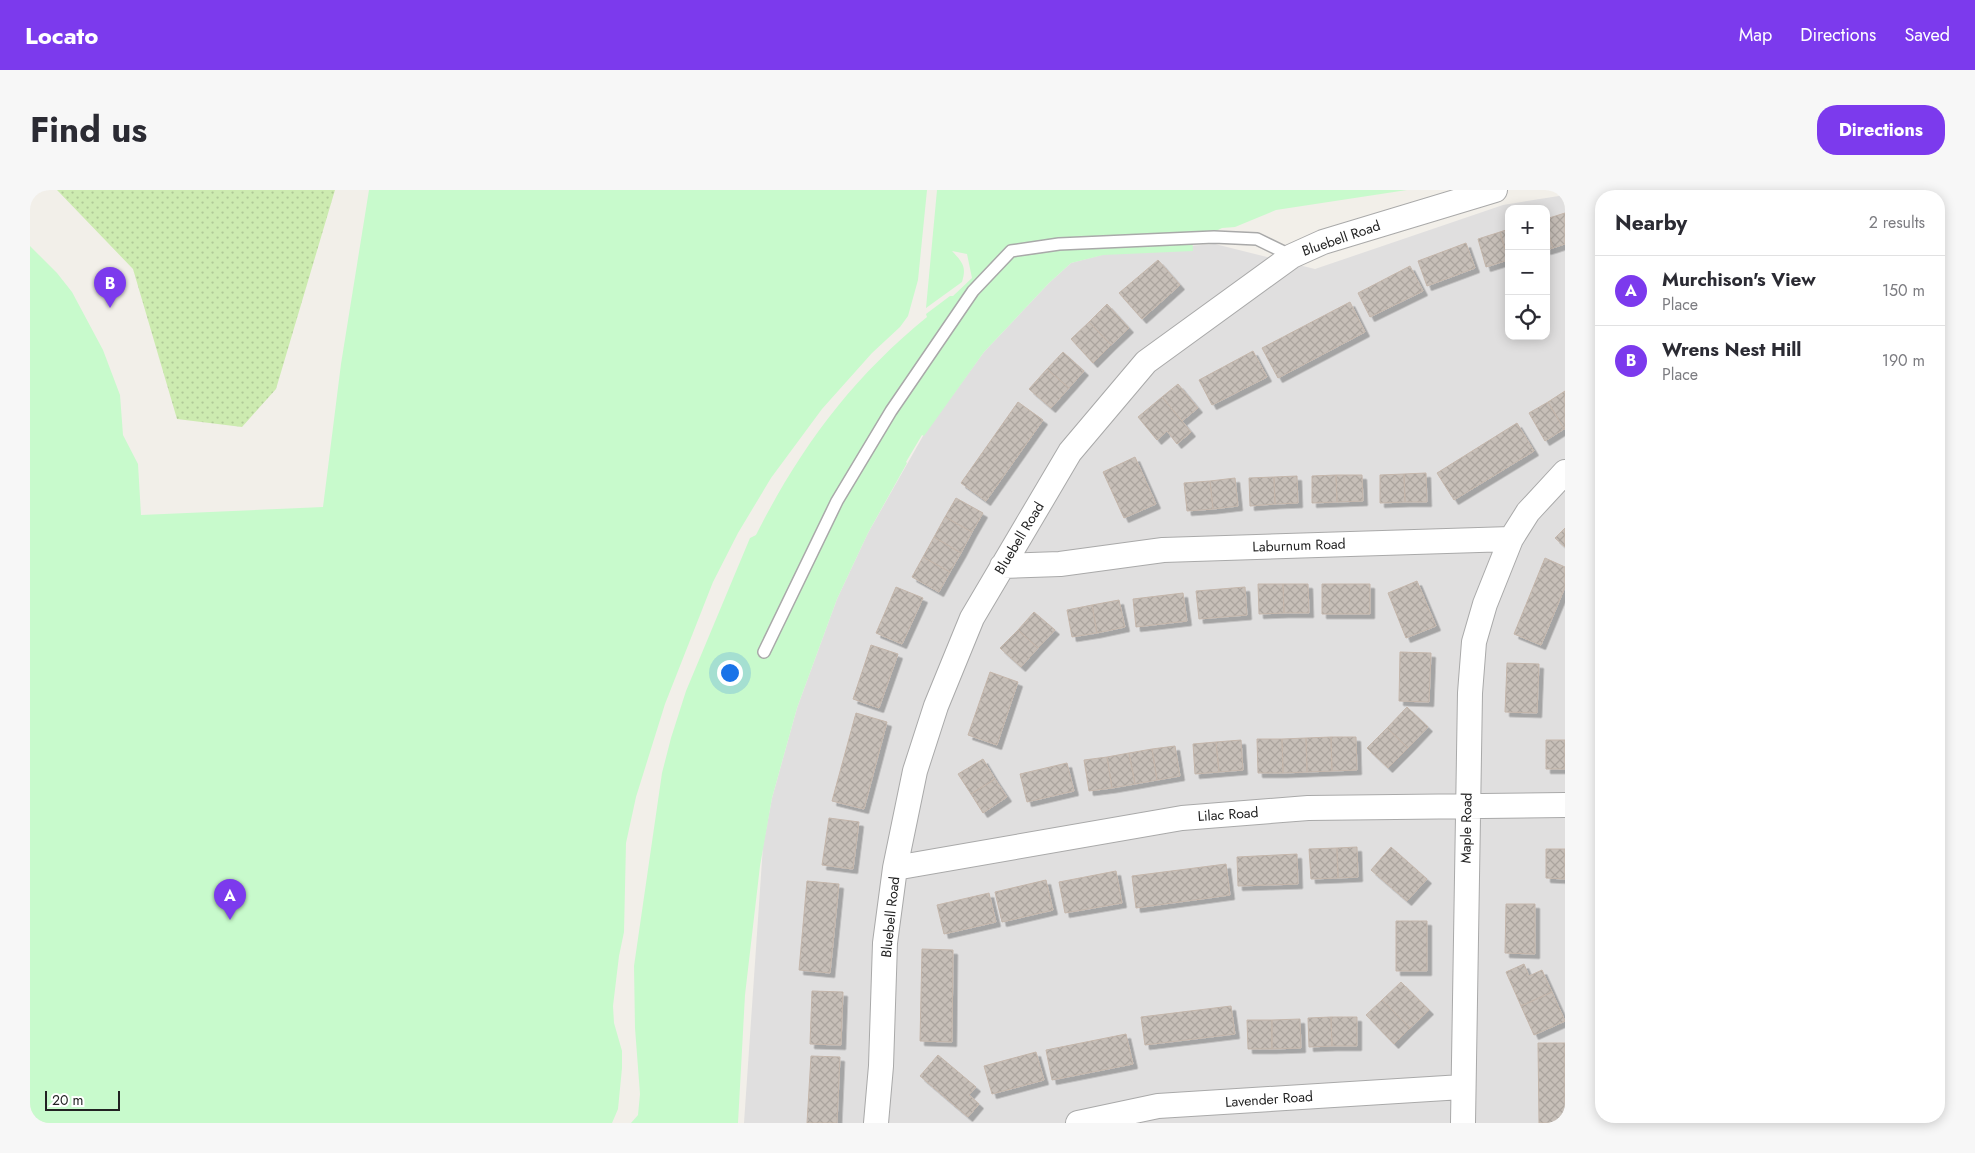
<!DOCTYPE html>
<meta charset="utf-8">
<style>
:root{--surface:#fff;--page:#f7f7f7;--text:#2b2b33;--muted:#7c7c81;--line:#e1e1e2;--accent:#7c3aed}
body{margin:0;font-family:Jost,sans-serif;background:var(--page);color:var(--text)}
.controls{position:absolute;right:15px;top:15px;display:grid;overflow:hidden;border-radius:10px;box-shadow:0 2px 12px #0003}
.controls button{width:45px;height:45px;display:grid;place-items:center;padding:0;border:0;border-bottom:1px solid var(--line);background:var(--surface);color:var(--text);font:25px sans-serif}
.scale{position:absolute;left:15px;bottom:12px;width:75px;box-sizing:border-box;padding-left:5px;border:2px solid #222;border-top:0;font-size:14px;line-height:18px;white-space:nowrap;color:#222;-webkit-text-stroke:4px #fff;paint-order:stroke}
.you{position:absolute;left:699px;top:482px;width:18px;height:18px;margin:-12px;border:4px solid #fff;border-radius:50%;background:#1a73e8;box-shadow:0 0 0 8px #1a73e833}
.badge{display:grid;place-items:center;width:32px;height:32px;border-radius:50%;background:var(--accent);color:#fff;font-size:16px;font-weight:700}
.pin{position:absolute;translate:-50% -41px;filter:drop-shadow(0 1px 2px #0008)}
.pin::after{content:'';position:absolute;top:26px;width:18px;height:15px;background:inherit;clip-path:polygon(0 0,100% 0,50% 100%)}
.list{margin:0;padding:0;list-style:none}
h2{display:flex;justify-content:space-between;align-items:center;height:65px;margin:0;padding:0 20px;font-size:21px}
h2 small{font-size:16px;font-weight:400;color:var(--muted)}
.list li{display:grid;grid-template-columns:32px 1fr auto;gap:15px;align-items:center;box-sizing:border-box;height:70px;padding:0 20px;border-top:1px solid var(--line)}
.list b{display:block;font-size:19px;white-space:nowrap}
.list p{margin:0;font-size:16px;white-space:nowrap;color:var(--muted)}
.list em{font-size:16px;font-style:normal;color:var(--muted)}
.icon{flex:none;width:28px;height:28px;fill:none;stroke:currentColor;stroke-width:2;stroke-linecap:round;stroke-linejoin:round}
.map{position:relative;flex:none;width:1535px;height:933px;overflow:hidden;border-radius:20px}
header{display:flex;align-items:center;gap:30px;box-sizing:border-box;height:70px;padding:0 25px;background:var(--accent);color:#fff}
header strong{font-size:24px}
nav{display:flex;gap:28px;margin-inline-start:auto;font-size:18px}
.intro{display:flex;align-items:center;justify-content:space-between;box-sizing:border-box;height:120px;padding:0 30px}
h1{margin:0;font-size:35px}
.button{padding:12px 22px;border-radius:20px;background:var(--accent);color:#fff;font-size:18px;font-weight:700}
main{display:flex;gap:30px;padding:0 30px}
aside{flex:1;background:var(--surface);border-radius:20px;box-shadow:0 2px 12px #0003}
.map>svg:first-child{display:block}
</style>
<header>
<strong>Locato</strong>
<nav><a>Map</a><a>Directions</a><a>Saved</a></nav>
</header>
<div class="intro"><h1>Find us</h1><a class="button">Directions</a></div>
<main>
<div class="map">
<svg width="1535" height="933" viewBox="0 0 1535 933">
<defs>
<pattern id="grass-dots" width="8" height="8" patternUnits="userSpaceOnUse" patternTransform="scale(1.25)"><rect width="8" height="8" fill="#cdebb0"/><path d="M2 2h.1M6 6h.1" fill="none" stroke="#b0c997" stroke-width="1.8" stroke-linecap="round"/></pattern>
<pattern id="building-cross-hatch" width="8" height="8" patternUnits="userSpaceOnUse" patternTransform="scale(1.25)"><rect width="8" height="8" fill="#c7bfb8"/><path d="M0 0l8 8M0 8l8-8" fill="none" stroke="#aba49e"/></pattern>
<filter id="shadow"><feDropShadow dx="4.5" dy="4.5" stdDeviation="0" flood-color="#0004"/></filter>
</defs>
<rect width="100%" height="100%" fill="#f2efe9"/>
<path fill="#e0dfdf" fill-rule="evenodd" d="M1535 5V933H714L733 656 742 608 767 518 807 409 838 343 893 246 954 162 1019 93 1041 73 1083 62 1185 54 1285 79 1473 15ZM1479 19H1516V146H1479Z"/>
<path fill="url(#grass-dots)" d="M27 0H305L246 199 212 237 147 229 103 79Z"/>
<path fill="#c8facc" d="M339 0H897L888 90 878 126 870 137 842 163 792 219 741 288 708 343 683 392 635 514 606 607 596 653 594 742 589 766 583 816 584 833 592 861V878L588 919 582 933H0V56L27 83 42 102 73 160 90 205 93 245 108 274 111 325 293 317 311 174Z
M907 0H1377L1246 20 1205 37 1192 38 1182 43 1162 44 1163 61 1073 65 1041 73 1019 93 954 162 894 246 892 245 876 272 877 273 838 343 807 409 767 518 742 608 730 676 715 805 708 933H601L608 925 610 904 605 838 604 776 632 583 641 548 656 501 720 348 726 345C770 258 821 189 897 127L896 124 920 106H923L942 88 937 64 922 61C932 72 937 76 932 92L896 118Z"/>
<path fill="url(#building-cross-hatch)" stroke="#c4b6ab" filter="url(#shadow)" d="M1535 23V54L1523 58 1516 36V29Z
M1516 36 1523 58 1516 60Z
M1479 39V70H1478L1470 42Z
M1470 42 1478 70 1456 77 1448 49Z
M1436 53 1445 78 1397 96 1388 71Z
M1128 70 1150 95 1112 129 1089 103Z
M1380 76 1393 101 1340 127 1328 103Z
M1320 112 1335 142 1248 188 1232 158Z
M1077 114 1099 138 1081 155 1059 132Z
M1059 132 1081 155 1063 173 1041 149Z
M1223 161 1237 187 1182 215 1169 190Z
M1033 162 1054 181 1039 198 1017 179Z
M1017 179 1039 198 1021 218 999 199Z
M1148 194 1168 218 1152 231 1132 207Z
M1535 201V239H1534L1518 212Z
M1132 207 1161 242 1147 254 1137 241 1127 250 1108 227Z
M988 212 1013 230 956 311 931 293Z
M1518 212 1534 239 1515 251 1499 223Z
M1487 233 1504 261 1424 310 1407 283Z
M1105 267 1126 314 1094 328 1073 282Z
M1396 283 1397 312H1375L1374 284Z
M1374 284 1375 312 1350 313V285Z
M1306 285 1307 312 1282 313V286Z
M1306 285H1332L1333 311 1307 312Z
M1267 286 1268 313 1245 314 1244 287Z
M1244 287 1245 314 1220 316 1219 288Z
M1205 288 1208 316 1183 319 1180 291Z
M1180 291 1183 319 1157 321 1154 293Z
M926 308 953 323 942 342 915 327Z
M915 327 942 342 931 363 904 347Z
M1535 338V357L1525 348Z
M904 347 931 363 920 382 893 367Z
M893 367 920 382 909 402 882 387Z
M1515 368 1535 377V397L1511 455 1484 444Z
M1387 391 1406 436 1376 448 1358 403Z
M1228 394H1253L1254 423 1229 424Z
M1253 394H1278L1279 423H1254Z
M1292 394H1340V424H1292Z
M866 397 893 408 872 454 846 443Z
M1215 397 1217 425 1169 429 1166 401Z
M1153 403 1157 431 1106 437 1103 409Z
M1089 410 1095 437 1067 443 1062 415Z
M1062 415 1067 443 1042 447 1037 420Z
M1004 422 1025 440 1008 458 988 440Z
M988 440 1008 458 991 477 970 458Z
M841 455 868 464 849 518 823 509Z
M1370 462 1401 463 1399 512 1369 511Z
M1477 473 1509 474 1507 523 1475 522Z
M960 482 988 492 967 555 938 545Z
M1377 517 1398 537 1378 558 1357 538Z
M826 523 857 532 834 619 802 611Z
M1357 538 1378 558 1358 578 1337 558Z
M1301 547H1326L1327 580 1302 581Z
M1301 547 1302 581 1277 582 1276 548Z
M1276 548 1277 582 1253 583 1252 549Z
M1227 549H1252L1253 583H1228Z
M1211 550 1213 580 1189 582 1186 552Z
M1516 550H1535V579H1516Z
M1186 552 1189 582 1165 584 1163 554Z
M1145 556 1150 586 1127 590 1122 559Z
M1122 559 1127 590 1105 594 1099 563Z
M1099 563 1105 594 1082 598 1077 567Z
M1077 567 1082 598 1059 601 1054 570Z
M953 569 965 589 941 604 928 584Z
M1037 573 1044 601 997 612 990 584Z
M965 589 977 607 953 623 941 604Z
M799 628 829 632 823 679 792 675Z
M1327 657 1328 687 1308 688 1307 658Z
M1361 657 1397 689 1377 711 1341 680Z
M1307 658 1308 688 1281 689 1279 659Z
M1516 659H1535V689L1516 688Z
M1267 664 1268 694 1208 696 1207 667Z
M1196 674 1200 705 1106 718 1102 686Z
M1086 681 1092 713 1035 723 1029 692Z
M1016 690 1023 720 972 732 965 702Z
M777 691 809 694 800 783 769 780Z
M959 703 966 732 914 744 907 715Z
M1476 714H1505V764L1475 763Z
M1366 731H1397V781H1366Z
M892 759 923 760 922 852 890 851Z
M1494 774 1499 786 1512 780 1522 802 1491 816 1476 782Z
M1371 792 1399 820 1380 838 1352 810Z
M782 801 813 802 811 855 780 854Z
M1522 802 1535 831 1504 845 1491 816Z
M1352 810 1380 838 1364 854 1336 825Z
M1201 816 1205 844 1115 855 1111 827Z
M1301 827H1327V856H1302Z
M1301 827 1302 856 1279 857 1278 828Z
M1270 829 1271 858 1242 859V830Z
M1217 830H1242V859H1218Z
M1096 844 1103 874 1022 890 1016 860Z
M1508 853H1535V933H1509Z
M1006 862 1014 890 962 904 954 876Z
M908 865 946 897 939 905 949 914 938 927 890 886Z
M781 866 810 867 807 933H777Z"/>
<g fill="none" stroke-linecap="round" stroke-linejoin="round">
<g stroke="#a9a9a9" stroke-width="14">
<path id="service" d="M734 462 807 311 861 221 943 101 981 61 1029 54 1184 47 1227 49 1262 66"/>
</g>
<g stroke="#a9a9a9" stroke-width="26">
<path id="minor" d="M972 376 1030 374 1133 360 1481 349 1498 322 1535 282
M865 678 1152 628 1278 618 1535 615
M846 933 851 876 855 753 865 678 885 581 906 516 942 428 1040 262 1116 172 1262 66 1293 52 1465 0
M1048 933 1128 916 1432 897
M1433 933 1440 503 1444 452 1455 414 1481 349"/>
</g>
<use href="#service" stroke="#fff" stroke-width="11"/>
<use href="#minor" stroke="#fff" stroke-width="24"/>
</g>
<g text-anchor="middle" stroke-width="4" stroke-linejoin="round" paint-order="stroke">
<g font-size="14" fill="#222" stroke="#fff">
<text transform="translate(1311 48) rotate(-19)" y="5">Bluebell Road</text>
<text transform="translate(989 348) rotate(-59)" y="5">Bluebell Road</text>
<text transform="translate(1269 355) rotate(-2)" y="5">Laburnum Road</text>
<text transform="translate(1198 624) rotate(-4)" y="5">Lilac Road</text>
<text transform="translate(1436 638) rotate(-89)" y="5">Maple Road</text>
<text transform="translate(860 727) rotate(-84)" y="5">Bluebell Road</text>
<text transform="translate(1239 909) rotate(-4)" y="5">Lavender Road</text>
</g>
</g>
</svg>
<div class="controls">
<button>+</button>
<button>−</button>
<button><svg class="icon" aria-label="locate" viewBox="0 0 24 24"><circle cx="12" cy="12" r="6"/><path d="M12 2v4M12 18v4M2 12h4M18 12h4"/></svg></button>
</div>
<div class="scale">20 m</div>
<div class="you"></div>
<div class="pin badge" style="left:200px;top:730px">A</div>
<div class="pin badge" style="left:80px;top:118px">B</div>
</div>
<aside>
<h2>Nearby<small>2 results</small></h2>
<ul class="list">
<li><span class="badge">A</span><div><b>Murchison's View</b><p>Place</p></div><em>150 m</em></li>
<li><span class="badge">B</span><div><b>Wrens Nest Hill</b><p>Place</p></div><em>190 m</em></li>
</ul>
</aside>
</main>
